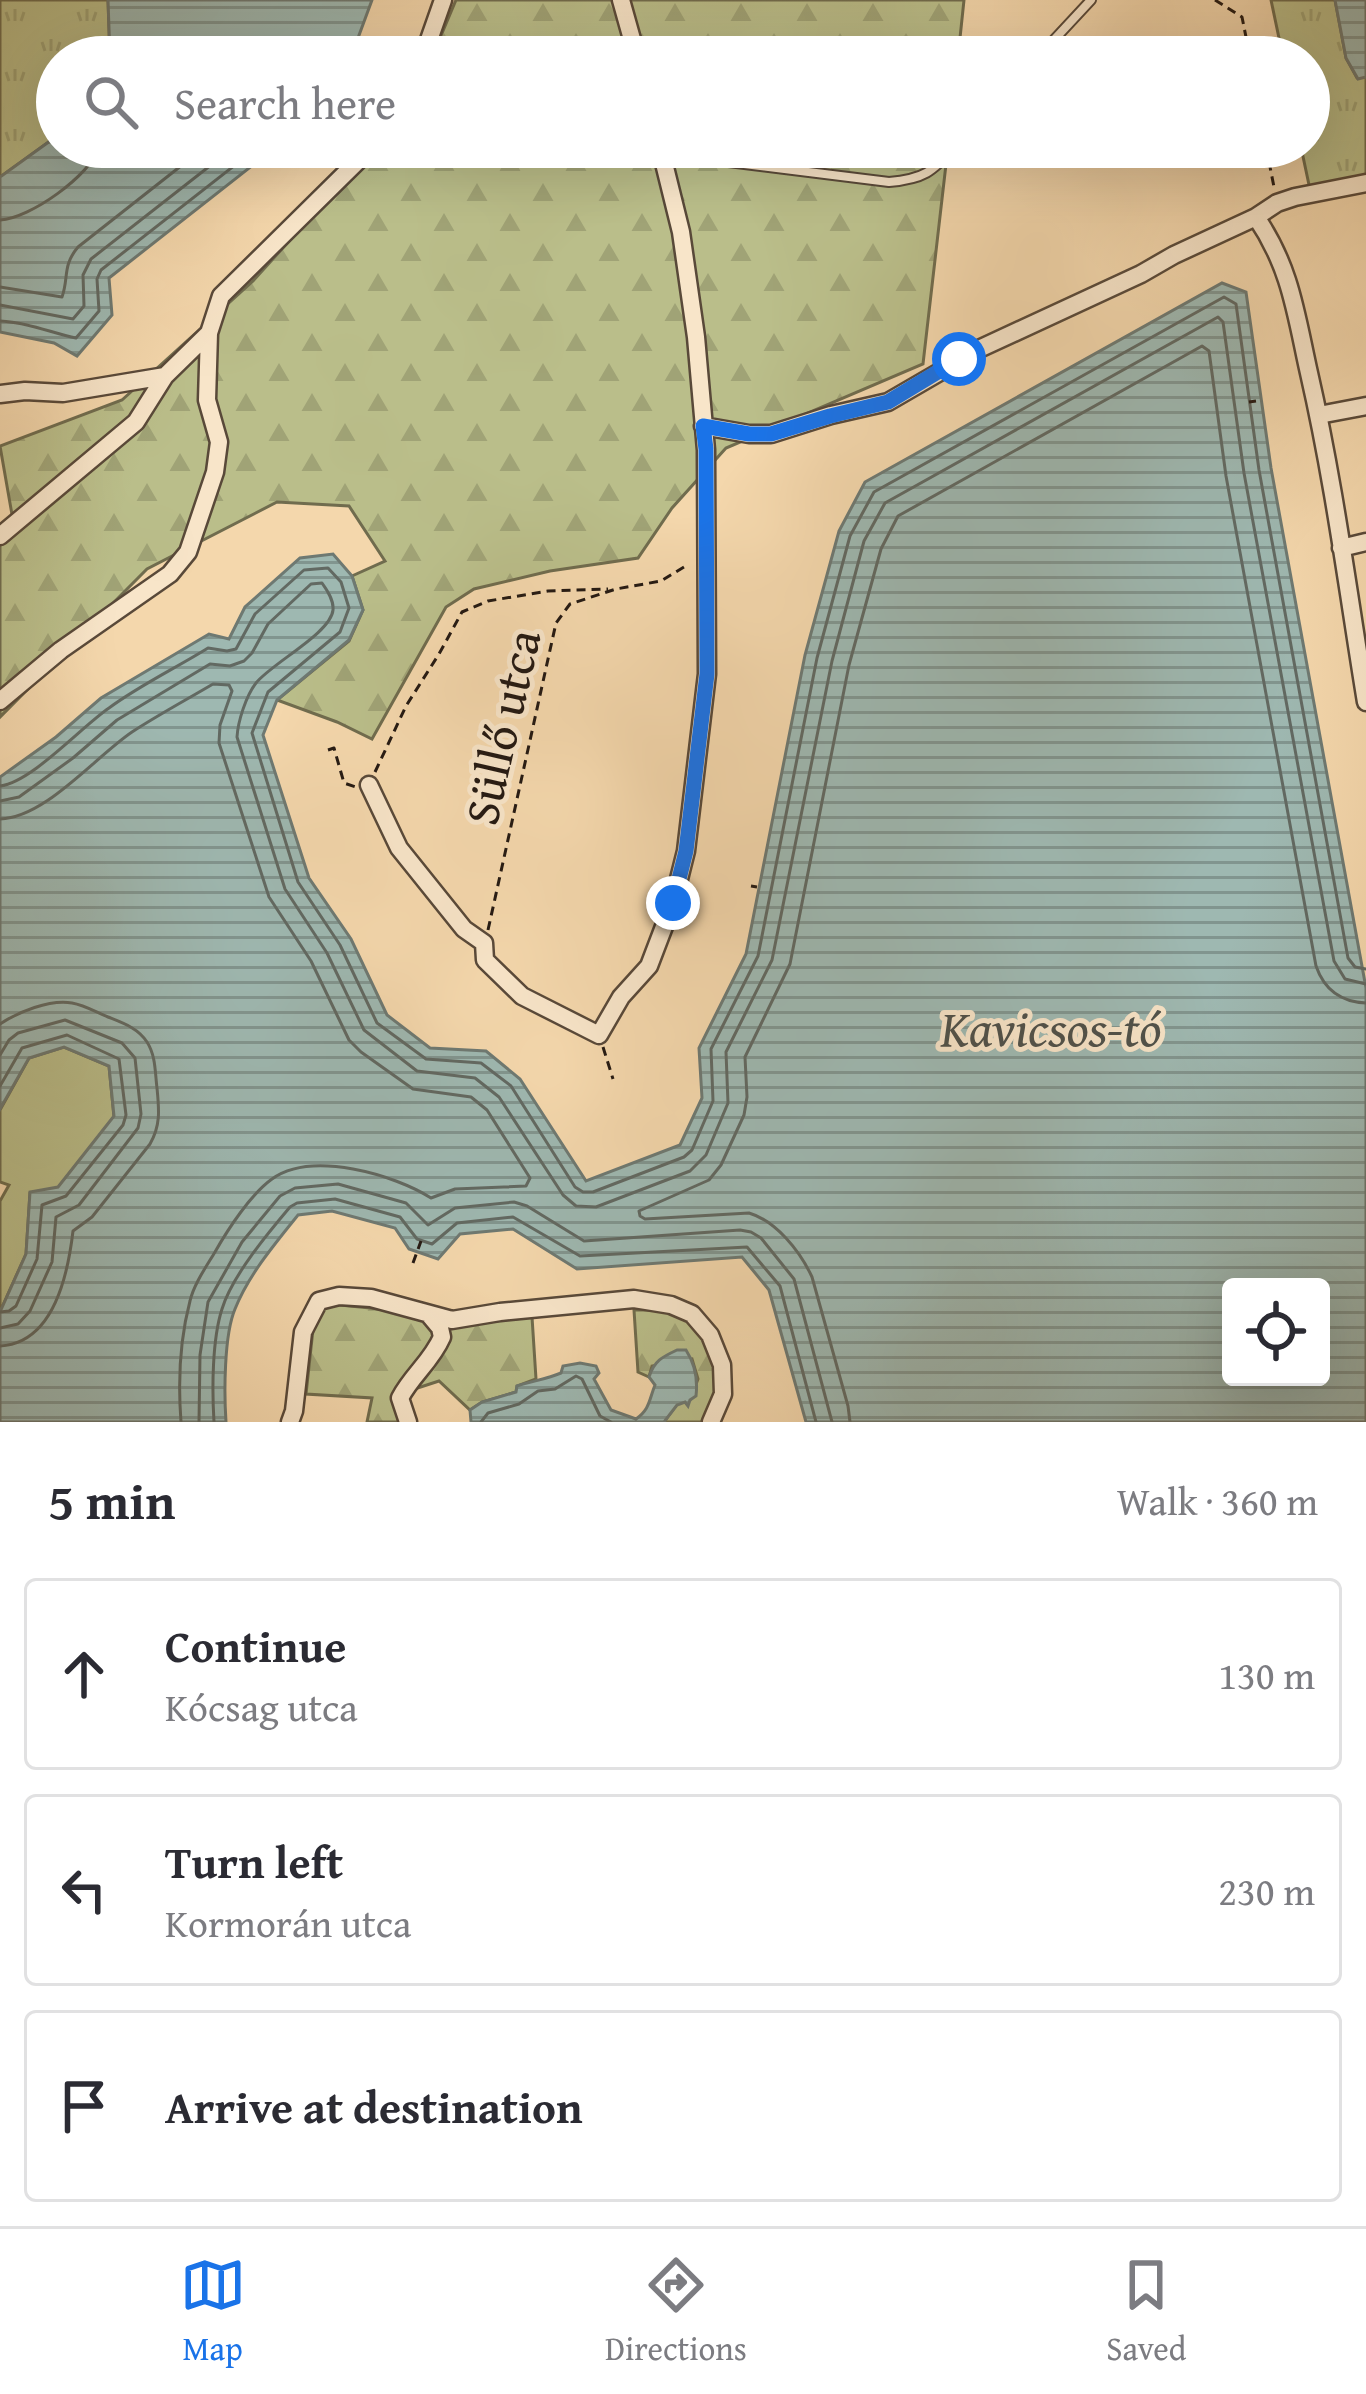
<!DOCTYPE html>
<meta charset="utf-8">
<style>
:root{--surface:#fff;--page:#f2f2f3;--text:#2b2b33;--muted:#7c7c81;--line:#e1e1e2;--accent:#1a73e8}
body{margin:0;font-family:"Gentium Book Plus",serif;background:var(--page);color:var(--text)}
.controls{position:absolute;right:36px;bottom:36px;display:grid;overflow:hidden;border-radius:12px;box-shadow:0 12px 48px #0002}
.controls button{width:108px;height:108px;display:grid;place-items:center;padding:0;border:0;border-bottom:3px solid var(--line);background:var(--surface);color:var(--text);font:60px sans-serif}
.stop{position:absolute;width:36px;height:36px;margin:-27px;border:9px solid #1a73e8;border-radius:50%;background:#fff}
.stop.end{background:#1a73e8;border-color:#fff;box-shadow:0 3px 12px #0008}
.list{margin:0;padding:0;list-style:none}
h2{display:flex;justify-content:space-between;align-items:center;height:156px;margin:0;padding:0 48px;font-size:51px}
h2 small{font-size:39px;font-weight:400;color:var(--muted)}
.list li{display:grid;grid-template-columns:78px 1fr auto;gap:36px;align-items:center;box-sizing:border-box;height:192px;margin:0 24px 24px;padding:0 24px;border:3px solid var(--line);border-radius:12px}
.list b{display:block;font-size:45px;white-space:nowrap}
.list p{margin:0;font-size:39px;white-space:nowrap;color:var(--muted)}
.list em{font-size:39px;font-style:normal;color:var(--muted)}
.icon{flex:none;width:66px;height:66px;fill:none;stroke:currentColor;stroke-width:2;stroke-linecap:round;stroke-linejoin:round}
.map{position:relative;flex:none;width:1366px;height:1422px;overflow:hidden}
.search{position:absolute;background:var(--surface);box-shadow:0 12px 48px #0002;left:36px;right:36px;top:36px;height:132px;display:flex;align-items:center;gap:30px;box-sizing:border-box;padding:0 42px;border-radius:66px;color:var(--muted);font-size:45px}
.sheet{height:804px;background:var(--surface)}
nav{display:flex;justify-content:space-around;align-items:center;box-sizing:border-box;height:168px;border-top:3px solid var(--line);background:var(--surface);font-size:33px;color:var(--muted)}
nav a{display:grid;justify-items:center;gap:6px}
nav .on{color:var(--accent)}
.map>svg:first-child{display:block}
</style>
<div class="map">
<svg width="1366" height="1422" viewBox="0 0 1366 1422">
<defs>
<pattern id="grass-tufts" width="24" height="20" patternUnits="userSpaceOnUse" patternTransform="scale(3)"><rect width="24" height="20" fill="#babe8a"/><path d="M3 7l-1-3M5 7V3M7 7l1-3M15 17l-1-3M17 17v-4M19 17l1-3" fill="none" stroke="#a0a376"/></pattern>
<pattern id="forest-firs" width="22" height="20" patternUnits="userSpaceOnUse" patternTransform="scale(3)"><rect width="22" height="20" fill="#babe8a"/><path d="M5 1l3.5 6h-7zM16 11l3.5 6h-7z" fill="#a0a376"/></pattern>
<pattern id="water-rules" width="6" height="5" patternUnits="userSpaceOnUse" patternTransform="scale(3)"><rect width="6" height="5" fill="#9eb8b1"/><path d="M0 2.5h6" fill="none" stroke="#81958f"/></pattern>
</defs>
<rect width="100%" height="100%" fill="#f4d7ac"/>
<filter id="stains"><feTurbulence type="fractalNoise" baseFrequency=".00167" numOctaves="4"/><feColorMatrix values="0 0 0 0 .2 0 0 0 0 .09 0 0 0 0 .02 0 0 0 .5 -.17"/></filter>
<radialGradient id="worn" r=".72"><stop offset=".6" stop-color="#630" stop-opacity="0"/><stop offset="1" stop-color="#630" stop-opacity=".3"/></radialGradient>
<path fill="url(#grass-tufts)" stroke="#706c4e" stroke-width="3" d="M0 0H108L110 57H57V136L0 177Z
M1271 0H1335L1346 58 1357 78 1366 77V187L1312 199 1301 147H1309V57H1283Z"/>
<path fill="url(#forest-firs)" stroke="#706c4e" stroke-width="3" d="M456 0H964L958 57H432Z
M374 147H948L923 364 726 448 672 508 638 558 550 571 474 589 446 607 372 739 337 722 277 700 349 641 363 610 352 576 385 561 349 506 277 502 147 569 0 717V542L14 526 0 446 122 400 253 281Z
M330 1304 410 1312 456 1326 532 1317 536 1379 517 1386 516 1392 482 1402 470 1410 439 1381 396 1395 403 1422H367L372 1398 306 1394 314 1320Z
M634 1310C646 1310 660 1309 672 1312 703 1319 720 1356 717 1386 716 1399 709 1411 704 1422H664L677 1404 690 1400 698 1379 692 1359 652 1366 649 1377 638 1372Z"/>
<path fill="#babe8a" stroke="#706c4e" stroke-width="3" d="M64 1047 109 1066 114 1117 58 1188 30 1193 26 1254 0 1312V1201L9 1185 0 1182V1110L29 1058Z"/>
<path fill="url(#water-rules)" stroke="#6e7972" stroke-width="3" fill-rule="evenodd" d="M108 0H372L351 57H110Z
M1335 0H1366V77L1358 79 1346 58Z
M57 136V147H276L109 278 112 315 77 356 54 343 0 332V177Z
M1222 283 1246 292 1271 468 1366 988V1422H806L769 1290 742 1257 577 1269 513 1229 460 1234 438 1259 409 1249 395 1228 332 1211 298 1215C275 1244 249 1274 235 1309 224 1335 224 1393 226 1422H0V1312L26 1254 30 1192 58 1187 114 1116 109 1066 64 1047 29 1058 0 1109V777L56 737 101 698 209 634 229 639 245 607 300 558 333 554 352 576 363 610 349 640 277 700 263 735 309 878 351 939 387 1015 430 1048 486 1051 520 1079 586 1181 680 1145 702 1098 699 1048 746 954 805 655 839 531 865 482ZM1231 1287H1321V1377H1231Z
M677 1350H686C695 1364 698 1379 696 1396L690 1400 688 1406 685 1402 677 1405 664 1422H471L470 1410 482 1402 516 1392 517 1386C532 1381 547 1379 561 1373L563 1366 580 1363 596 1366 599 1373 594 1379 611 1410 636 1419C650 1409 649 1400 655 1385L649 1377C654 1361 662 1357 677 1350Z"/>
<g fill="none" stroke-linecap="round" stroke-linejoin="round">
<path stroke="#626962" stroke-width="3" d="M0 220C31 218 89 176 100 147
M0 287 62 297C69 278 62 266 78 247L205 147
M0 305 73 319 84 306 83 275 91 259 234 147
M0 321C27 322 52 333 76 338L99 311 97 279 101 270 258 147
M0 786C32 782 81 727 109 708 140 685 176 668 208 648L227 651 236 649 255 614 304 570 328 568 341 582 349 608 340 632 268 692 252 733 298 882 340 945 377 1023 426 1059 481 1063 511 1086 575 1187 583 1192H593L684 1157 692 1150 713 1101 711 1049 758 956 817 658 850 536 874 492 1224 297 1236 304 1259 470 1348 958 1355 967 1366 969
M0 801 19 797 73 758 117 720 210 664 230 666 244 661 252 653 268 624 311 584 322 583C327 590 334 600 333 610 331 633 272 663 256 683 246 696 238 721 237 737L285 889 327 953 364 1030 417 1071 475 1078 499 1097 563 1195 576 1206 596 1207 690 1171 706 1155 728 1103 726 1052 772 960 832 661 864 541 885 503 1218 317 1223 322 1244 473 1334 961 1345 979 1366 984
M0 819C45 818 95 757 132 732 158 715 186 700 213 684L229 685 232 691 220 725 219 743 269 897 311 961 349 1040 361 1052 413 1089 471 1097 487 1110 530 1178 526 1186 455 1189 431 1198C395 1175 312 1150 272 1179 251 1194 228 1229 215 1252 206 1267 194 1284 190 1301 180 1339 178 1383 181 1422
M0 1024C18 1012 50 999 72 1003 84 1005 96 1012 108 1017 123 1023 138 1028 147 1042 156 1056 155 1073 157 1088 159 1109 161 1125 150 1144L92 1217 73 1231C68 1274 54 1343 0 1346
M0 1055 9 1040 18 1033 65 1020 122 1043 135 1058 141 1114 138 1128 79 1205 56 1217 52 1262 30 1311 18 1324 0 1328
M0 1086 22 1048 67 1035 119 1059 126 1115 123 1125 66 1196 42 1205 37 1259 16 1306 9 1311 0 1312
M199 1422 200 1355 208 1302 242 1242 280 1196 295 1188 338 1184 406 1203 428 1225 455 1208 514 1202 527 1206 584 1241 740 1230 751 1232 761 1238 794 1279 832 1422
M214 1422C212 1390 212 1340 222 1309 232 1276 268 1233 290 1207L297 1203 335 1199 400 1217 417 1239 432 1244 457 1223 513 1217 580 1256 747 1247 780 1286 816 1422
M481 1422 488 1413 519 1404 538 1391 555 1389 576 1376 582 1379 600 1416 611 1422
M850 1422 848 1406 812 1277C800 1251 776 1221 749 1213L645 1219 640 1216 639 1211 709 1180 721 1165 744 1115 747 1097 745 1057 790 964 849 665 881 549 898 516 1202 346 1209 351 1226 476 1316 966C1324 989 1341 1002 1366 1003"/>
<g stroke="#594939" stroke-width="12">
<path id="lane" d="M1038 57 1091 0
M663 154 889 182C924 179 932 172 955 147"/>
</g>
<g stroke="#594939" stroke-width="21">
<path id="street" d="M621 0 637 57
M423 57 443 0
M1256 217C1291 268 1296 315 1309 373 1334 482 1348 592 1366 702
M0 394 25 391 63 393 165 376
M1319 415 1366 406
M703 426 749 434H771L831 415 888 402 981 348 1141 274 1174 255 1256 217 1277 203 1295 197 1366 183
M0 536 136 422 165 376 209 333 221 296 372 147
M1341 548 1366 542
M0 701 61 650 170 574 188 552 215 472 219 442 207 400 209 333
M369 785 399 848 464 929 484 943 485 960 522 996 599 1035 621 997 649 966 673 903 686 851 707 674 706 450 696 337 681 232 660 147
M290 1422 294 1411 303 1332 319 1301 339 1296 371 1298 452 1320 500 1312 634 1299 671 1305 692 1314 710 1335 722 1365 723 1394 711 1422
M408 1422 400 1398C412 1375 431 1362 442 1337L440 1328 430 1316"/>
</g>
<path stroke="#251a13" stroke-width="3" stroke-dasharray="9 6" stroke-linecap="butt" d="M1215 0 1242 17 1250 57
M1266 147 1274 187
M1249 402 1256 401
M328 750 334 748 344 783 356 787
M375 772 406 706 439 654 462 612 488 601 548 591 608 589
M751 886 757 887
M488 930 556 623 570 604 616 589 661 581 689 564
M603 1047 613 1079
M413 1263 421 1241"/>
<use href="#lane" stroke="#f8e5c9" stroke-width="8"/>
<use href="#street" stroke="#f8e5c9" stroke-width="16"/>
</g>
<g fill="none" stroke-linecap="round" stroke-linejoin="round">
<path stroke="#1a73e8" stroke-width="15" d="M673 903 686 851 707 674 706 449 703 426 749 434H771L830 416 888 402 959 359"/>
</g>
<g text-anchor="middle" stroke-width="10" stroke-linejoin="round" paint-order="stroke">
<g font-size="48" fill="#251a13" stroke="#f8e5c9">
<text transform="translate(502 727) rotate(-77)" y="17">Süllő utca</text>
</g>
<g font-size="51" font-style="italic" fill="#4f514a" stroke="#f8e5c9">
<text x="1051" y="1046">Kavicsos-tó</text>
</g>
</g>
<rect width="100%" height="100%" filter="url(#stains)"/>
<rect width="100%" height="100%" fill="url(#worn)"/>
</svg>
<div class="controls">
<button><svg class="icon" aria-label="locate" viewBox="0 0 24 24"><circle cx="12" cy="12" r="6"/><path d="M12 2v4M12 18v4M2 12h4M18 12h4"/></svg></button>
</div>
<div class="stop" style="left:959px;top:359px"></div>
<div class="stop end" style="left:673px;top:903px"></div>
<div class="search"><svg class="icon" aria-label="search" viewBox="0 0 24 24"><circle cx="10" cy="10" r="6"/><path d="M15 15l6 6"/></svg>Search here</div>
</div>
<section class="sheet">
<h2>5 min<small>Walk · 360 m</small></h2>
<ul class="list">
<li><svg class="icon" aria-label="ahead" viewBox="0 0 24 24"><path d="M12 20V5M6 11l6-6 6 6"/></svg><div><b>Continue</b><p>Kócsag utca</p></div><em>130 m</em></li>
<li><svg class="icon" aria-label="left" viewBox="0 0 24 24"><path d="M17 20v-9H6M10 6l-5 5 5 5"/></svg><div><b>Turn left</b><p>Kormorán utca</p></div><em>230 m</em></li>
<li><svg class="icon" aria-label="arrive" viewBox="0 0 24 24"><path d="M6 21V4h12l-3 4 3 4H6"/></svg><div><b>Arrive at destination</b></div></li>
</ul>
</section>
<nav>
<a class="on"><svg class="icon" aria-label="map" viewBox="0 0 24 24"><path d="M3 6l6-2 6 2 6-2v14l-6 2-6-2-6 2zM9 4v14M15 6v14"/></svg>Map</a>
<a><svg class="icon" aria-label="directions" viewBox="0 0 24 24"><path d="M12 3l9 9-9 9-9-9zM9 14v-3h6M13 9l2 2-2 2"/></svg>Directions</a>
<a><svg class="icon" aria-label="saved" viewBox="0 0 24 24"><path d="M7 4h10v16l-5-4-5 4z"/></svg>Saved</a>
</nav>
